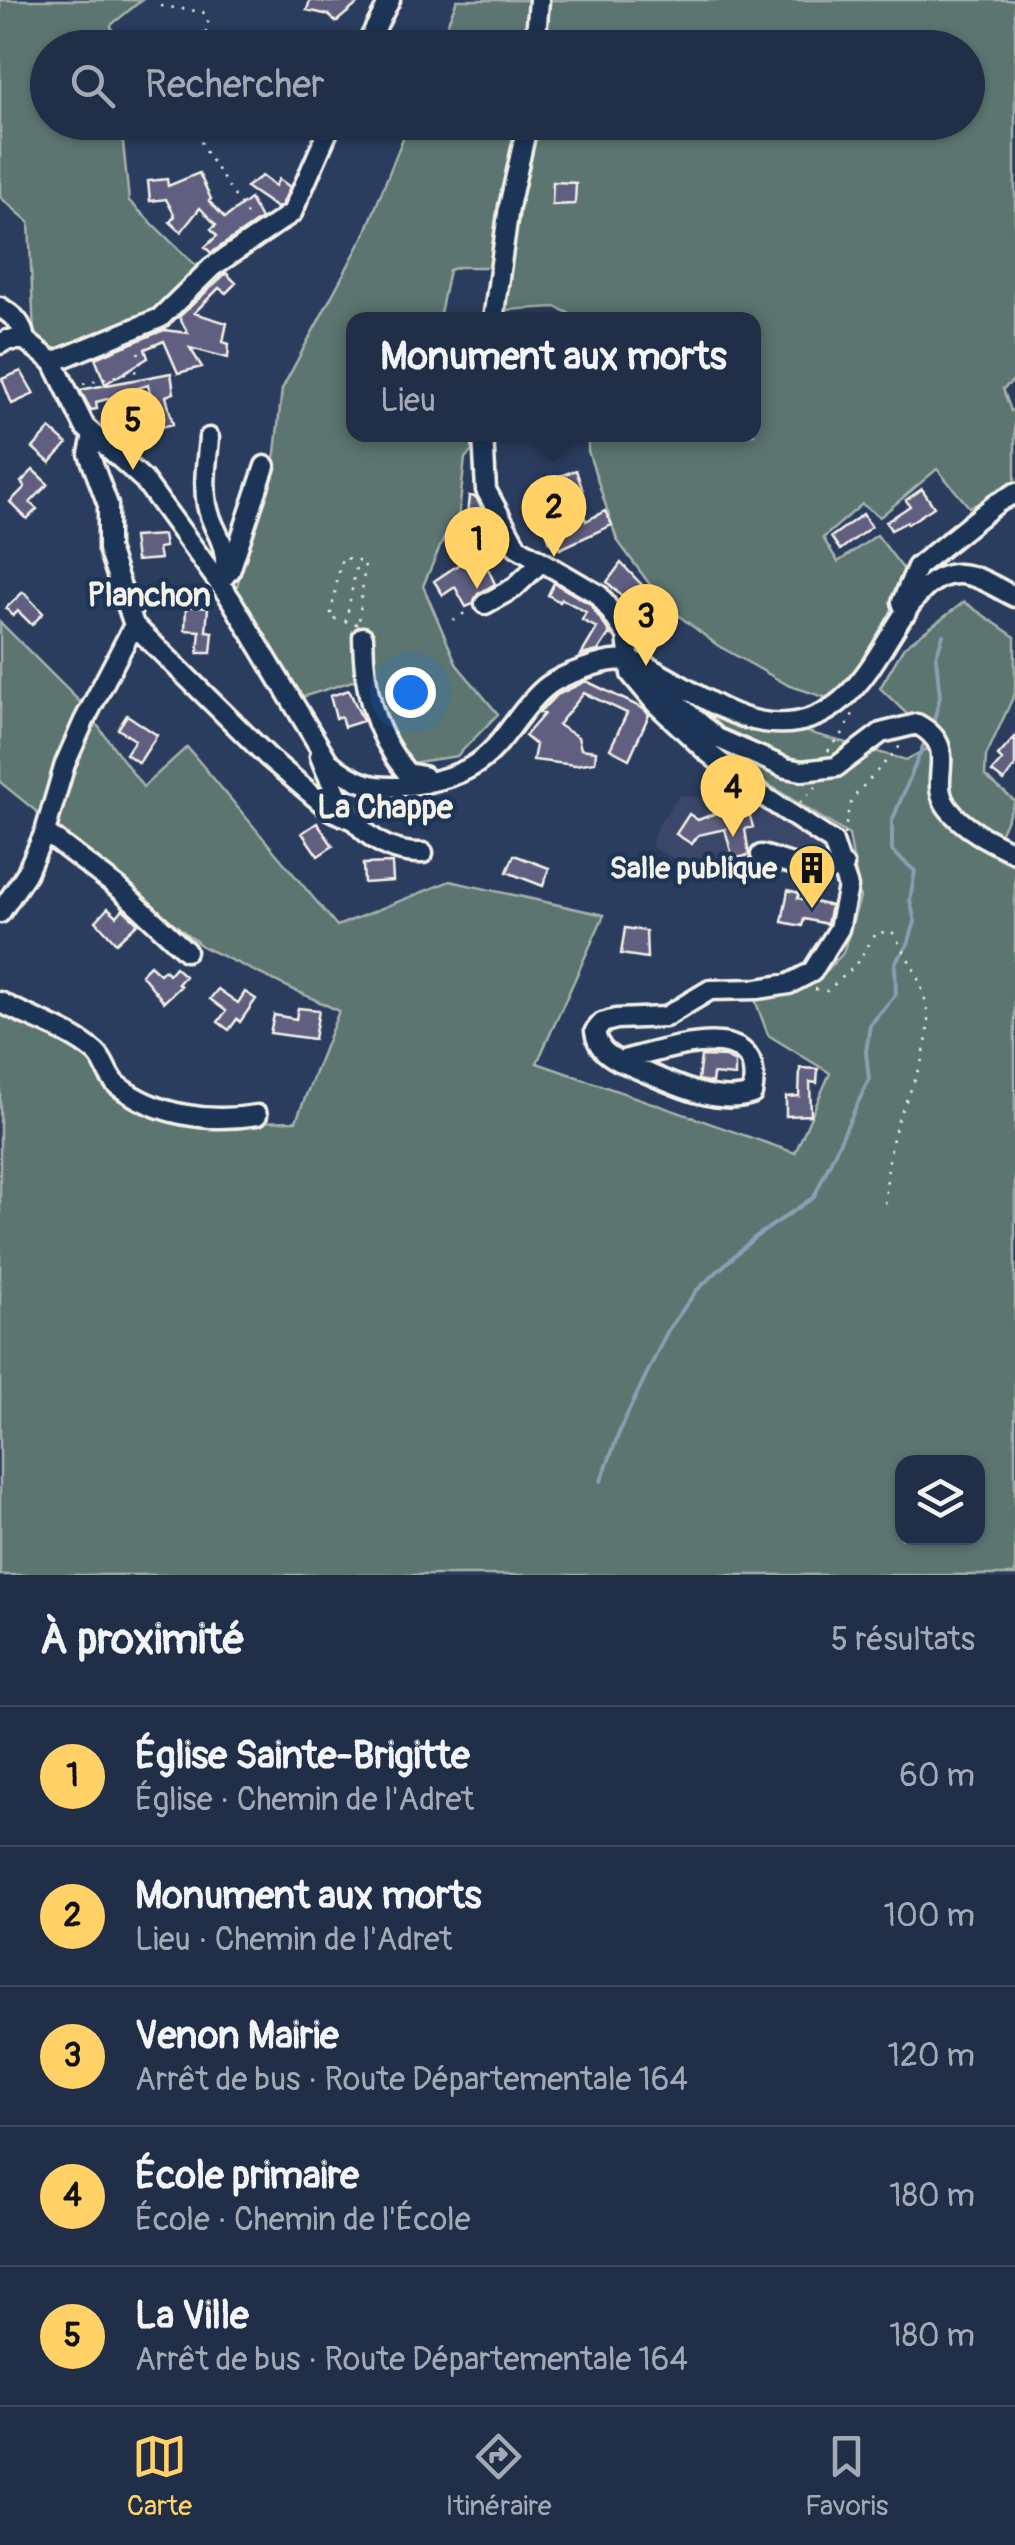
<!DOCTYPE html>
<html lang="fr">
<meta charset="utf-8">
<style>
:root{--surface:#202e47;--page:#28364e;--text:#f1f3f6;--muted:#a2a8b4;--line:#3d4a60;--accent:#ffd166}
body{margin:0;font-family:Pangolin,sans-serif;background:var(--page);color:var(--text)}
.controls{position:absolute;right:30px;bottom:30px;display:grid;overflow:hidden;border-radius:20px;box-shadow:0 2px 8px #0004}
.controls button{width:90px;height:90px;display:grid;place-items:center;padding:0;border:0;border-bottom:2px solid var(--line);background:var(--surface);color:var(--text);font:50px sans-serif}
.you{position:absolute;left:410px;top:692px;width:35px;height:35px;margin:-25px;border:8px solid #fff;border-radius:50%;background:#1a73e8;box-shadow:0 0 0 15px #1a73e833}
.badge{display:grid;place-items:center;width:65px;height:65px;border-radius:50%;background:var(--accent);color:#111;font-size:32px;font-weight:700}
.pin{position:absolute;translate:-50% -82px;filter:drop-shadow(0 2px 5px #0008)}
.pin::after{content:'';position:absolute;top:52px;width:35px;height:30px;background:inherit;clip-path:polygon(0 0,100% 0,50% 100%)}
.popup{position:absolute;left:346px;top:312px;width:415px;height:130px;box-sizing:border-box;display:grid;place-content:center;border-radius:20px;background:var(--surface);filter:drop-shadow(0 2px 8px #0005);font-size:32px;white-space:nowrap;color:var(--muted)}
.popup b{font-size:38px;color:var(--text)}
.popup::after{content:'';position:absolute;left:50%;top:100%;margin-left:-20px;border:20px solid transparent;border-top-color:var(--surface)}
.list{margin:0;padding:0;list-style:none}
h2{display:flex;justify-content:space-between;align-items:center;height:130px;margin:0;padding:0 40px;font-size:42px}
h2 small{font-size:32px;font-weight:400;color:var(--muted)}
.list li{display:grid;grid-template-columns:65px 1fr auto;gap:30px;align-items:center;box-sizing:border-box;height:140px;padding:0 40px;border-top:2px solid var(--line)}
.list b{display:block;font-size:38px;white-space:nowrap}
.list p{margin:0;font-size:32px;white-space:nowrap;color:var(--muted)}
.list em{font-size:32px;font-style:normal;color:var(--muted)}
.icon{flex:none;width:55px;height:55px;fill:none;stroke:currentColor;stroke-width:2;stroke-linecap:round;stroke-linejoin:round}
.map{position:relative;flex:none;width:1015px;height:1575px;overflow:hidden}
.search{position:absolute;background:var(--surface);box-shadow:0 2px 8px #0004;left:30px;right:30px;top:30px;height:110px;display:flex;align-items:center;gap:25px;box-sizing:border-box;padding:0 35px;border-radius:55px;color:var(--muted);font-size:38px}
.sheet{height:830px;background:var(--surface)}
nav{display:flex;justify-content:space-around;align-items:center;box-sizing:border-box;height:140px;border-top:2px solid var(--line);background:var(--surface);font-size:28px;color:var(--muted)}
nav a{display:grid;justify-items:center;gap:5px}
nav .on{color:var(--accent)}
.map>svg:first-child{display:block}
</style>
<div class="map">
<svg width="1015" height="1575" viewBox="0 0 1015 1575">
<rect width="100%" height="100%" fill="#2b3d5f"/>
<filter id="ink" filterUnits="userSpaceOnUse"><feTurbulence type="fractalNoise" baseFrequency=".01" numOctaves="2"/><feDisplacementMap in="SourceGraphic" scale="20" xChannelSelector="R" yChannelSelector="G"/><feConvolveMatrix kernelMatrix="1 2 1 2 8 2 1 2 1" color-interpolation-filters="sRGB"/></filter>
<g filter="url(#ink)">
<path fill="#3b4769" d="M743 787 826 848 823 866 791 872 750 862 732 868 682 863 651 847 657 827 680 795 705 798Z"/>
<path fill="#5b7470" stroke="#a8b2ac" stroke-width="2.5" fill-rule="evenodd" d="M0 0H142L111 25 114 47 48 48V122L121 123 129 201 200 270 160 309 57 355 34 334 29 222 0 197Z
M457 0H1015V379L1003 389 1011 411 1015 410V491L969 507 937 469 880 517 862 504 823 538 838 562 877 535 907 574C889 623 865 661 830 699L788 685 717 645 665 605 617 540 588 451V435L754 434V320H583L556 307 505 310 506 267H458L449 270 439 319 354 320V434L474 435 472 451 465 458 459 513 443 540 423 586 457 665 498 714 457 756 411 763 396 753 368 676 299 698 235 593 275 453 282 389 365 234 409 123 968 122V48L438 47Z
M964 602 1015 637V693L986 756 985 776 1015 801 992 852 1015 862V1575H0V1009L76 1048 98 1065 110 1089 202 1123 296 1121 339 1011 203 947 0 782V622L81 703 143 787 187 747 337 926 450 881 604 915 537 1063 795 1153 830 1073 768 1035 754 997 816 982 843 953 860 898 849 835 713 750 705 703 906 760 937 743 880 688 904 647ZM902 1462H978V1538H902Z"/>
<g fill="none" stroke-linecap="round" stroke-linejoin="round">
<path stroke="#8a9fb0" stroke-width="4" d="M933 724 940 697 936 657 943 635
M601 1481 622 1425 668 1330 697 1290 754 1238 814 1197 869 1079 866 1052 870 1025 896 994 895 963 908 944 915 922 910 900 915 871 892 851V821L926 739"/>
</g>
<path fill="#615f80" stroke="#f4f1e8" stroke-width="2.5" d="M310 0 329 2 362 0 336 22 329 15 307 10Z
M199 173 211 199 209 201 225 218 250 199 261 219 211 253 205 247 217 236 211 229 216 225 200 208 181 232 170 222 175 216 166 199 150 201 148 181 167 179 168 186Z
M262 176 275 186 279 179 290 187 282 205 277 208 246 187Z
M553 182 576 183 575 204 552 205Z
M226 273 236 283 226 293 219 288 194 313 227 323 223 342 229 344 228 358 190 348 202 367 178 373 164 341 145 349 148 358 105 384 95 358 164 330 188 333 179 317Z
M21 371 34 394 12 404 2 379Z
M171 373 174 393 166 396 173 424 140 432 135 415 154 410 148 385 128 391 130 400 121 403 119 396 96 402 97 409 91 410 80 390Z
M50 429 67 444 50 463 33 448Z
M33 470 48 484 30 503 37 509 27 519 10 502 25 487 21 482Z
M576 470 585 497 571 502 557 477Z
M922 489 934 507 908 524 907 522 891 530 886 522 910 506 906 500Z
M469 496 476 497 499 543 489 548 472 534 495 584 478 594 473 604 466 607 455 587 443 595 434 581 468 558 467 535H456V524L466 525Z
M605 511 612 525 560 549 558 540 550 543 546 529 585 518 586 521Z
M863 514 871 527 840 550 831 537Z
M163 535 165 547 158 548 160 559 136 561 133 537Z
M621 563 643 586 635 595 657 615 649 623 607 582Z
M554 583 590 604 612 636 609 634 598 651 581 655 597 628 582 620 586 612 562 599 560 602 548 595Z
M23 592 43 613 32 625 18 611 13 616 6 608Z
M186 606 208 608 206 631 213 632 211 653H198L200 631 185 630Z
M586 681 644 709 649 715 629 759 610 749 627 713 584 693 558 725 578 737 581 749 596 751 595 762 575 765 533 760 536 745 525 736 544 714 539 712 557 695Z
M349 690 363 721 344 727 341 717 336 718 330 696Z
M127 715 157 735 139 763 126 754 135 740 118 729Z
M1015 737V766L1004 781 992 772 1002 760 998 756Z
M726 809 728 813 740 809 742 815 749 813 753 827 745 829 749 855 733 859 725 829 698 835 692 844 676 834 689 814 698 820Z
M317 823 333 846 318 856 302 833Z
M514 855 549 868 543 886 507 872Z
M392 863 393 881 364 883 363 864Z
M788 890 799 893 798 898 831 906 827 924 804 919 802 926 782 922Z
M108 908 117 916 123 909 138 923 116 943 96 921Z
M625 928 646 931 647 958 621 954Z
M150 965 160 974 164 970 169 974 175 967 185 976 178 984 181 986 164 1002 141 974Z
M218 989 238 1003 245 992 256 999 240 1022 237 1019 229 1030 218 1022 226 1011 210 999Z
M298 1008 319 1010 314 1039 270 1033 274 1015 296 1019Z
M701 1056 725 1057 735 1062V1076L713 1074 712 1083 698 1080Z
M800 1068 818 1069 817 1083 810 1082 811 1115 786 1116V1097L799 1096Z"/>
<g fill="none" stroke-linecap="round" stroke-linejoin="round">
<g stroke="#f4f1e8" stroke-width="25">
<path id="minor" d="M365 48 390 0
M535 48 539 0
M0 307C15 317 22 322 25 340
M493 320 509 207 528 122
M0 344 7 340H25L53 362 85 427 144 480 230 598 328 761C355 784 377 791 412 785 432 782 454 777 471 767 503 749 517 711 545 688 557 678 572 673 586 668 608 660 625 657 646 666 683 684 723 716 763 722 882 740 887 574 958 574 977 574 999 589 1015 597
M53 362 160 318 212 267 292 213 332 122
M483 434 486 490 517 547 599 595 627 635 631 674 656 704 706 751 757 792 833 842 848 887 839 929 812 972 789 984 758 989 710 990 665 1017 616 1019 602 1023 595 1031C597 1046 605 1054 619 1061 664 1051 768 1011 752 1094 710 1108 658 1076 619 1061
M93 435 89 454 108 505V549L134 625 269 758 330 810 351 819
M209 438C207 460 203 483 207 505 213 535 228 537 225 576
M230 571 265 466
M485 604 514 588 540 563
M906 613 902 602 917 567 997 503 1015 493
M363 637C364 688 373 732 407 773L423 776 426 783
M638 677 656 685 717 738 786 768 802 771 836 767 881 733 917 724C963 749 925 778 948 808 964 829 992 842 1015 853
M320 756C338 803 365 855 423 853
M45 832 121 890 186 951
M761 855C788 861 817 878 844 866
M0 913 26 874 45 832 65 764 84 721 134 625
M0 1002C31 1019 70 1030 96 1053 106 1062 107 1077 117 1085 157 1116 209 1123 257 1115"/>
</g>
<path stroke="#f4f1e8" stroke-width="2.5" stroke-dasharray="2.5 8" stroke-linecap="butt" d="M161 6 203 12 209 24 199 48
M193 122 205 151 251 221
M83 384 137 371 141 362 137 347
M453 620 470 610
M346 622 357 562
M357 624 330 618 342 557 365 563 359 621
M828 751 843 733 856 708
M800 803 816 787
M368 811 382 801
M844 835 849 807 857 793 902 744
M815 989 827 991 854 967 877 932 893 933C909 959 926 987 928 1018 929 1053 913 1084 900 1115 889 1144 887 1174 885 1206"/>
<use href="#minor" stroke="#1d3557" stroke-width="18"/>
</g>
</g>
<defs>
<g id="building-pin" transform="scale(2.5)"><path d="M0 17L-7.5 6A9.5 9.5 0 1 1 7.5 6Z" fill="#ffd166" stroke="#1d3557"/><path d="M-4-6H4V6H1V3H-1V6H-4ZM-2.5-4.3h1.7v1.8h-1.7ZM.8-4.3h1.7v1.8H.8ZM-2.5-1h1.7V.8h-1.7ZM.8-1h1.7V.8H.8Z" fill="#111"/></g>
</defs>
<g fill-rule="evenodd">
<use href="#building-pin" x="812" y="868"/>
</g>
<g text-anchor="middle" stroke-width="9" stroke-linejoin="round" paint-order="stroke">
<g font-size="30" font-weight="bold" fill="#f4f1e8" stroke="#1d3557" text-anchor="end">
<text x="777" y="878">Salle publique</text>
</g>
<g font-size="32" font-weight="bold" fill="#f4f1e8" stroke="#1d3557">
<text x="149" y="606">Planchon</text>
<text x="385" y="818">La Chappe</text>
</g>
</g>
</svg>
<div class="controls">
<button><svg class="icon" aria-label="layers" viewBox="0 0 24 24"><path d="M12 4l9 5-9 5-9-5zM3 14l9 5 9-5"/></svg></button>
</div>
<div class="you"></div>
<div class="pin badge" style="left:477px;top:589px">1</div>
<div class="pin badge" style="left:554px;top:557px">2</div>
<div class="popup"><b>Monument aux morts</b>Lieu</div>
<div class="pin badge" style="left:646px;top:666px">3</div>
<div class="pin badge" style="left:733px;top:837px">4</div>
<div class="pin badge" style="left:133px;top:470px">5</div>
<div class="search"><svg class="icon" aria-label="search" viewBox="0 0 24 24"><circle cx="10" cy="10" r="6"/><path d="M15 15l6 6"/></svg>Rechercher</div>
</div>
<section class="sheet">
<h2>À proximité<small>5 résultats</small></h2>
<ul class="list">
<li><span class="badge">1</span><div><b>Église Sainte-Brigitte</b><p>Église · Chemin de l'Adret</p></div><em>60 m</em></li>
<li><span class="badge">2</span><div><b>Monument aux morts</b><p>Lieu · Chemin de l'Adret</p></div><em>100 m</em></li>
<li><span class="badge">3</span><div><b>Venon Mairie</b><p>Arrêt de bus · Route Départementale 164</p></div><em>120 m</em></li>
<li><span class="badge">4</span><div><b>École primaire</b><p>École · Chemin de l'École</p></div><em>180 m</em></li>
<li><span class="badge">5</span><div><b>La Ville</b><p>Arrêt de bus · Route Départementale 164</p></div><em>180 m</em></li>
</ul>
</section>
<nav>
<a class="on"><svg class="icon" aria-label="map" viewBox="0 0 24 24"><path d="M3 6l6-2 6 2 6-2v14l-6 2-6-2-6 2zM9 4v14M15 6v14"/></svg>Carte</a>
<a><svg class="icon" aria-label="directions" viewBox="0 0 24 24"><path d="M12 3l9 9-9 9-9-9zM9 14v-3h6M13 9l2 2-2 2"/></svg>Itinéraire</a>
<a><svg class="icon" aria-label="saved" viewBox="0 0 24 24"><path d="M7 4h10v16l-5-4-5 4z"/></svg>Favoris</a>
</nav>
